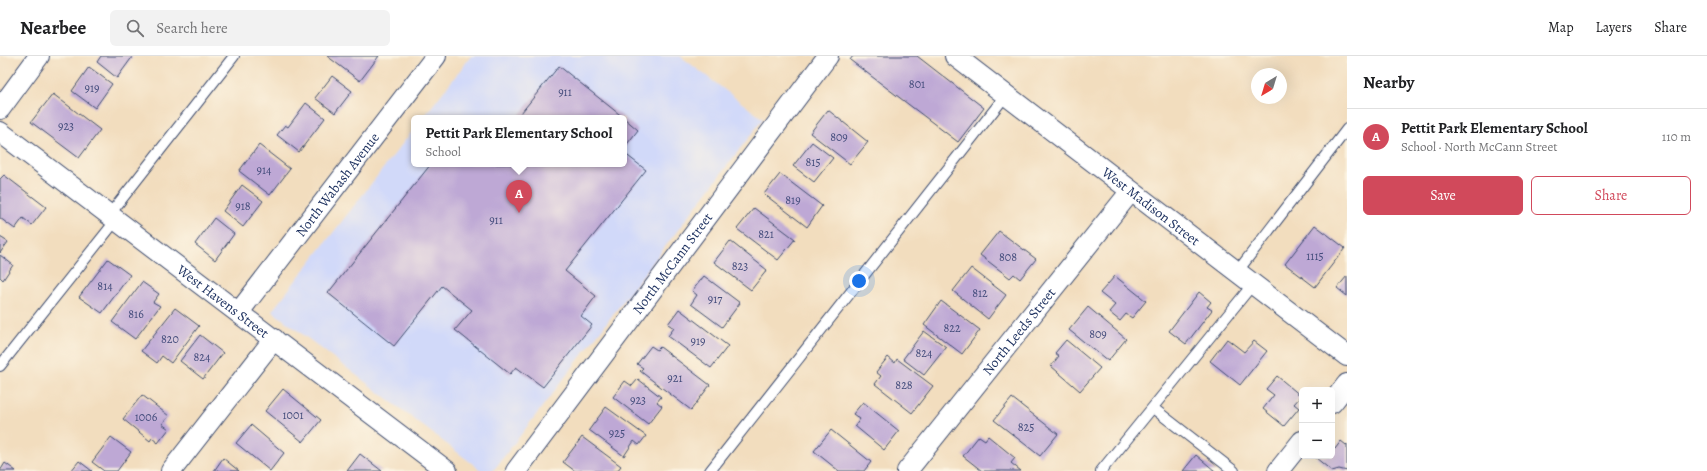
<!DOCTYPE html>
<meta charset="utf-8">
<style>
:root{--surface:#fff;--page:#f2f2f2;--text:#202124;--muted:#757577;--line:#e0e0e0;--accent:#d1495b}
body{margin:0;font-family:Alegreya,serif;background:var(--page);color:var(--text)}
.controls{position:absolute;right:12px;bottom:12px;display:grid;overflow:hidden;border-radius:6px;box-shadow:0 4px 16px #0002}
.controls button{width:36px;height:36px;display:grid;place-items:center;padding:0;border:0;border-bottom:1px solid var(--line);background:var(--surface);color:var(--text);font:20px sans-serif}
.compass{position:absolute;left:1251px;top:12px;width:36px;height:36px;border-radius:50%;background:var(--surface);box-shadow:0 4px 16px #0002;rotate:218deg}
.you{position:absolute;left:859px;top:225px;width:14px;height:14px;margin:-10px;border:3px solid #fff;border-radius:50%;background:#1a73e8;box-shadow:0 0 0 6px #1a73e833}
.badge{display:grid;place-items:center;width:26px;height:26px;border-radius:50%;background:var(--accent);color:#fff;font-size:13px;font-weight:700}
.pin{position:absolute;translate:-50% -33px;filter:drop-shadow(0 1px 2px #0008)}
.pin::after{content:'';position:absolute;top:21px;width:14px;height:12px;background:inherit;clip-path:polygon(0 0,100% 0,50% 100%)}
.popup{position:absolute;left:411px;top:59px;width:216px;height:52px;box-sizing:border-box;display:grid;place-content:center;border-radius:6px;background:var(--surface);filter:drop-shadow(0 1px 3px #0005);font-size:13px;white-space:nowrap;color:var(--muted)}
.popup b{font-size:15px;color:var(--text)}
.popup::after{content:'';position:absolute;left:50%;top:100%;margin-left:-8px;border:8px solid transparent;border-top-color:var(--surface)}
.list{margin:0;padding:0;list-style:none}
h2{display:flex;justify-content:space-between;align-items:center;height:52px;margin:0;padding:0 16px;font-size:17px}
h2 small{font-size:13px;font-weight:400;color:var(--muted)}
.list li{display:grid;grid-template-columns:26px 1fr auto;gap:12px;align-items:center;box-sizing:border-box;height:56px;padding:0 16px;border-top:1px solid var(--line)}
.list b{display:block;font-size:15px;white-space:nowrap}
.list p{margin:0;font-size:13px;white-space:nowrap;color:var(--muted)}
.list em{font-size:13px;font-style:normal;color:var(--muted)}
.actions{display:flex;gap:8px;padding:12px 16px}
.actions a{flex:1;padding:9px 0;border:1px solid var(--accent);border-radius:6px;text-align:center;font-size:14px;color:var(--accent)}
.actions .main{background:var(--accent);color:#fff}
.icon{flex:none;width:22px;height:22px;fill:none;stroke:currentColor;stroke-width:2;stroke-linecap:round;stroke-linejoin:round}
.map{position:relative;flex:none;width:1347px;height:415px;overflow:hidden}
header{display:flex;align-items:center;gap:24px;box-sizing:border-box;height:56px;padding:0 20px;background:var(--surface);border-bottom:1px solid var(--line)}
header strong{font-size:19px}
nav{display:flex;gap:22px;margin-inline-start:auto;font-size:14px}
.search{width:280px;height:36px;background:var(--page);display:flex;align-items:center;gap:10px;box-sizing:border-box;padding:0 14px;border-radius:6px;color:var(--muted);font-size:15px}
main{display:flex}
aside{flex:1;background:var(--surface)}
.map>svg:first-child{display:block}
</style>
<header>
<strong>Nearbee</strong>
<div class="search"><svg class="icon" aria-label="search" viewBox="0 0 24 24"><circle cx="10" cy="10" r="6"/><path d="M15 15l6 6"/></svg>Search here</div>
<nav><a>Map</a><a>Layers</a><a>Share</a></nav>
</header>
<main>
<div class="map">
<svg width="1347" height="415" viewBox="0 0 1347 415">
<rect width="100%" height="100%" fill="#fcf5e5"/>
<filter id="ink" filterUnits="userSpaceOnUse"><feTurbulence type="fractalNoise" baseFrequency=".025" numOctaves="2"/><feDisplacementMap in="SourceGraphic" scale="8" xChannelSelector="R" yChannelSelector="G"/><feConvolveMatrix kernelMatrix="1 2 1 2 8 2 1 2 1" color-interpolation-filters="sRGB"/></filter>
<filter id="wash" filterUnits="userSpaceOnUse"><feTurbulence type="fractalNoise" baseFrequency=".012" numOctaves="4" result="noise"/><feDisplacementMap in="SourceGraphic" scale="16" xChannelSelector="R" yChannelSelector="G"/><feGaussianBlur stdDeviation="0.9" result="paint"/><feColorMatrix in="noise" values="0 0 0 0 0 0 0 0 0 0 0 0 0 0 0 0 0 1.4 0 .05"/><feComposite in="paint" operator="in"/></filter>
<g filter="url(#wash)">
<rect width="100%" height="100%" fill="#f2ddbe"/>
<path fill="#d1d9f9" d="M471 0H680L763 63 493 415H482L272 255 414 73V108H624V62H423Z"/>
<g id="blocks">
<path fill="#bea8d5" d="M101 0H133L117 22 97 6Z
M327 0H379L360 25Z
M853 0H917L984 52 958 86 850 4Z
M559 10 624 62H517Z
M89 11 112 28 95 52 72 35Z
M332 20 352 35 335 57 315 42Z
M53 38 100 74 79 102 31 66Z
M306 47 325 62 299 96 277 79 285 69 288 71Z
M828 54 868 86 850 108 810 77Z
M624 62 638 74 624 92Z
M812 86 833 102 814 126 793 110Z
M259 89 290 113 270 139 239 115Z
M624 97 646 114 565 215 596 240 581 260 592 269 543 331 516 311 510 318 455 274 472 254 442 230 394 290 328 237 431 108H624Z
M780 118 822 150 807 171 764 138Z
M4 119 46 151 32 169 23 162 15 173 0 162V123Z
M242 129 263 145 243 171 223 155Z
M754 152 795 183 778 204 737 173Z
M214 162 234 178 215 204 195 188Z
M1315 169 1345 192 1315 231 1285 208Z
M999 175 1036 203 1020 223 1014 218 1010 222 980 199Z
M0 181 8 186 0 197Z
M730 185 767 214 751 234 714 206Z
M0 199 13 209 3 224 0 221Z
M108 203 130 219 102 257 79 241Z
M971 212 1006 239 988 263 953 235Z
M704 220 740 247 722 271 691 248 697 239 692 235Z
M1115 220 1146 245 1132 262 1126 258 1120 265 1109 256 1115 249 1100 237Z
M1347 220V240L1337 232Z
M142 226 159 238 153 246 160 250 135 283 112 266Z
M1199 236 1211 246 1207 251 1212 254 1186 288 1169 275Z
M941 245 980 274 962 298 924 269Z
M1088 251 1126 283 1108 305 1069 274Z
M175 252 199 270 171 307 162 300 157 307 141 295Z
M679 253 728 290 711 312 668 280 674 272 668 268Z
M924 275 946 291 924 319 903 303Z
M200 279 223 297 203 323 180 305Z
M1227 283 1244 296 1254 285 1267 295 1240 329 1210 305Z
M1066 284 1100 312 1080 335 1051 310 1059 300 1055 297Z
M651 290 657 294 660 291 710 329 691 354 640 315 643 312 637 308Z
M888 301 895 307 897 303 933 330 912 357 875 328 881 320 876 316Z
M1277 320 1301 340 1294 348 1299 352 1284 370 1263 353 1274 339 1266 333Z
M638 323 661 341 657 346 662 350 648 368 613 341 625 325 632 330Z
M283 333 321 364 303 386 265 355Z
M142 339 169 360 162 368 169 373 158 387 152 382 150 385 123 363Z
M1012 342 1058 378 1040 400 994 364Z
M863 346 899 375 884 394 855 370 860 363 853 358Z
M606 351 646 380 639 389 634 385 624 400 589 374Z
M251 369 284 397 270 415 236 387Z
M831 374 871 406 864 415H839L814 395Z
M979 380 985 384 988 380 1015 402 1011 407 1021 415H982L963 400Z
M111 381 131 396 117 415H104L92 406Z
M582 381 621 410 617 415H575L563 406Z
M1341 385 1346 389 1347 388V415L1339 413 1332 415 1316 402 1318 400H1332V391L1335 393Z
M360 398 382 415H347Z
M1196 399 1215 415H1183Z
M223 402 239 415H214Z
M79 405 92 415H71Z
M5 407 16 415H0Z"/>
</g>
</g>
<g filter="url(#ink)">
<use href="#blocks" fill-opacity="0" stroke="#3b496c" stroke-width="1"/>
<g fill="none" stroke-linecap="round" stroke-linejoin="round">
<g stroke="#3b496c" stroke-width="12">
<path id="service" d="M110 158 234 0
M1237 216 1347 73
M0 310 117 163
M1153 352 1234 415
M710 415 1006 39
M1101 415 1253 228"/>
</g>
<g stroke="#3b496c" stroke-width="22">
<g id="minor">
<path id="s1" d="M955 0 1347 300"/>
<path d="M0 53 39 0"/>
<path id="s2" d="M0 76 447 415"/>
<path id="s3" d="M239 256 436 0"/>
<path d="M1332 347 1347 328"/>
<path d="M171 415 274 283"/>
<path id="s4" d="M516 415 828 0"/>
<path id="s5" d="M907 415 1131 135"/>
<path d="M1278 415 1302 385"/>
</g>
</g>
<use href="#service" stroke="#fff" stroke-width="10"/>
<use href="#minor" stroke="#fff" stroke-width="20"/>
</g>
</g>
<g text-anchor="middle" stroke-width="3" stroke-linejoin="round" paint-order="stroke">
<g font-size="12" fill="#444d7c">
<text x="917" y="32">801</text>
<text x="92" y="36">919</text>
<text x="565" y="40">911</text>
<text x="66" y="74">923</text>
<text x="839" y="85">809</text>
<text x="813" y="110">815</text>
<text x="264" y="118">914</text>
<text x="793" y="148">819</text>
<text x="243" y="154">918</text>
<text x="496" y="168">911</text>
<text x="766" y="182">821</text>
<text x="1315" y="204">1115</text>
<text x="1008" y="205">808</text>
<text x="740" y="214">823</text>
<text x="105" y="234">814</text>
<text x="980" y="241">812</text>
<text x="715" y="247">917</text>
<text x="136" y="262">816</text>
<text x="952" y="276">822</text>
<text x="1098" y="282">809</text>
<text x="170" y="287">820</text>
<text x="698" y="289">919</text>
<text x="924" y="301">824</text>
<text x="202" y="305">824</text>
<text x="675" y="326">921</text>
<text x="904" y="333">828</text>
<text x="638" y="348">923</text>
<text x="293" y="363">1001</text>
<text x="146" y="365">1006</text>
<text x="1026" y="375">825</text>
<text x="617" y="381">925</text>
</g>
<g font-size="14" fill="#1b2f5e" stroke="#fcf5e5">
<text dy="5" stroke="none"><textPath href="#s3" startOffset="161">North Wabash Avenue</textPath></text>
<text dy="5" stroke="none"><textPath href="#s1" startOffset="247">West Madison Street</textPath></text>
<text dy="5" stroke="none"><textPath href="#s4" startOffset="260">North McCann Street</textPath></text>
<text dy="5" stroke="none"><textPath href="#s2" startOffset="280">West Havens Street</textPath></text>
<text dy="5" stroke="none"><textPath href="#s5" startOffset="179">North Leeds Street</textPath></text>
</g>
</g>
</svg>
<div class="controls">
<button>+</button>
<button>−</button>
</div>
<svg class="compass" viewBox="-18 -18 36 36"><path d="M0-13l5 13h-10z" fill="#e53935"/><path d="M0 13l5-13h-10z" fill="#757577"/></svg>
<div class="you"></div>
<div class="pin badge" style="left:519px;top:157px">A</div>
<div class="popup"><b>Pettit Park Elementary School</b>School</div>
</div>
<aside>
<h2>Nearby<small></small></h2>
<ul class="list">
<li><span class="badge">A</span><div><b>Pettit Park Elementary School</b><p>School · North McCann Street</p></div><em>110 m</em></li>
</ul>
<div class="actions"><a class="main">Save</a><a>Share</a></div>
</aside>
</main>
